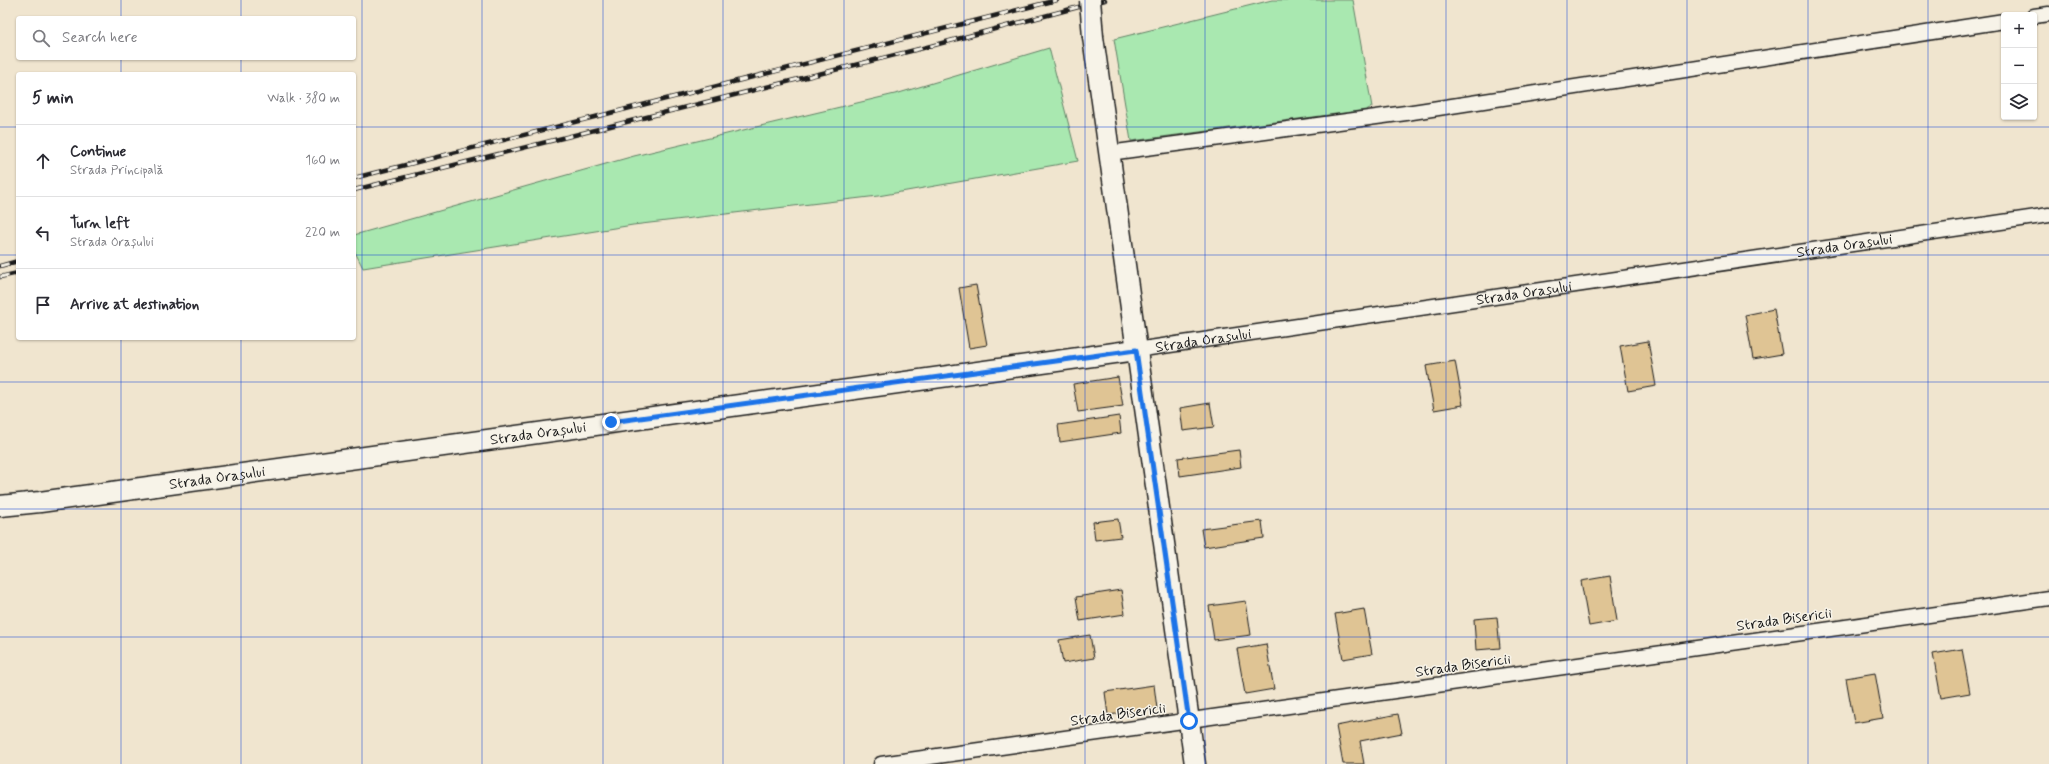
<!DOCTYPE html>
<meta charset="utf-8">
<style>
:root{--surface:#fff;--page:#f7f7f7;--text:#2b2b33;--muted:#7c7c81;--line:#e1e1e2}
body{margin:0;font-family:Mynerve,sans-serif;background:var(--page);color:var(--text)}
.controls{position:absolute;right:12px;top:12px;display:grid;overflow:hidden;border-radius:4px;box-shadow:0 1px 3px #0004}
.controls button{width:36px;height:36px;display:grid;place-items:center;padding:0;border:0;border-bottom:1px solid var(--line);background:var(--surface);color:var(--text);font:20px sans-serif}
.stop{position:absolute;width:12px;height:12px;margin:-9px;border:3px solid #1a73e8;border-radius:50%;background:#fff}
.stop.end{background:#1a73e8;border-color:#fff;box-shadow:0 1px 4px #0008}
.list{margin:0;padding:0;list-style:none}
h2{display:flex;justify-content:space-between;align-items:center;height:52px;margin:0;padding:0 16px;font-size:17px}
h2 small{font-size:13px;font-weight:400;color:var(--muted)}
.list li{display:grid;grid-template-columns:26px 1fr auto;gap:12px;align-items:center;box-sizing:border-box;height:72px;padding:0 16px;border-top:1px solid var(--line)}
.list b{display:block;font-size:15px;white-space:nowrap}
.list p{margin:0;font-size:13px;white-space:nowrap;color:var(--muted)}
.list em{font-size:13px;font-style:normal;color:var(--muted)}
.icon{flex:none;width:22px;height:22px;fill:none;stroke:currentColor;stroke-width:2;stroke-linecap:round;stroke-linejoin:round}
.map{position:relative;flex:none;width:2049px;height:764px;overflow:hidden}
.search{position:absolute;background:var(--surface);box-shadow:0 1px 3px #0004;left:16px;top:16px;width:340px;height:44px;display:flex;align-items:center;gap:10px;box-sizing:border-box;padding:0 14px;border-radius:4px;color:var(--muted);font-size:15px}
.panel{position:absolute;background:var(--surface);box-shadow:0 1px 3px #0004;left:16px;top:72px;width:340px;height:268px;border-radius:4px}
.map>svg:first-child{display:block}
</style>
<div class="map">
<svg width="2049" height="764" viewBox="0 0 2049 764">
<rect width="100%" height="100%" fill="#f0e5cf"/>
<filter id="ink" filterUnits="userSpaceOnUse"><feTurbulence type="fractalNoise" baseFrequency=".025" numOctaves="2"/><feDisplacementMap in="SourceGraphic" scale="8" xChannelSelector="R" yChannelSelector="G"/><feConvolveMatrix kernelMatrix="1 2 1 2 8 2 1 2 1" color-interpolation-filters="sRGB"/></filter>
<g filter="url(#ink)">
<path fill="#a9e8b0" stroke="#628266" d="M1272 0H1353L1372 107 1366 110 1131 141 1114 39Z
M1049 48 1078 161 878 196 633 225 363 268 354 250V235L634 156 899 93Z"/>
<path fill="#dfc494" stroke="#1c1c1c" d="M976 285 987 345 969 348 959 288Z
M1774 309 1782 354 1753 359 1745 315Z
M1648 341 1656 386 1628 391 1620 346Z
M1455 361 1463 405 1434 410 1426 366Z
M1118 377 1123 406 1078 412 1073 384Z
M1210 403 1214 427 1183 431 1180 408Z
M1119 416 1121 433 1060 442 1058 425Z
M1239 450 1241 467 1180 476 1178 458Z
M1118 519 1121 537 1095 540 1093 522Z
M1262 521 1264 538 1204 547 1201 529Z
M1610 576 1617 621 1589 626 1581 581Z
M1121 590 1125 614 1080 621 1076 597Z
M1246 601 1251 635 1214 640 1209 606Z
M1364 609 1372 654 1343 659 1335 614Z
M1497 617 1500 648 1476 650 1474 619Z
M1090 635 1094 658 1063 663 1059 640Z
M1266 644 1274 689 1245 694 1237 649Z
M1962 649 1970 693 1941 698 1933 654Z
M1875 673 1883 718 1854 723 1846 678Z
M1154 685 1157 709 1108 715 1105 692Z
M1398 714 1402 733 1360 741 1364 764H1343L1336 726Z"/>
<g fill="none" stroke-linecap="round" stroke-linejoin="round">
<g stroke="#1c1c1c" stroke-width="17">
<g id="minor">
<path d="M2034 16 2049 14"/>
<path d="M1109 153 1406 113 2004 21"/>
<path id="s1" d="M1136 350 2049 215"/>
<path d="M881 764 2049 598"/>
</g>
</g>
<g stroke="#1c1c1c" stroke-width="23">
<g id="secondary">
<path d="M1093 37 1195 764"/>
<path id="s2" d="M0 506 40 502 1136 350"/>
</g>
</g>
<use href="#minor" stroke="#f7f3e8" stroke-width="14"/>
<use href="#secondary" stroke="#f7f3e8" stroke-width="20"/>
<g stroke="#1c1c1c" stroke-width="4.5">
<path id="rail" d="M354 178 1057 0
M354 190 927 47 1105 0
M0 266 18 261
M0 277 18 273"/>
</g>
<use href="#rail" stroke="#f7f3e8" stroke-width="3" stroke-dasharray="9" stroke-linecap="butt"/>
<g stroke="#1c1c1c" stroke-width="23" stroke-linecap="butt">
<path id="secondary-bridge" d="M1090 0 1093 37"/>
</g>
<use href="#secondary-bridge" stroke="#f7f3e8" stroke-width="20"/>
</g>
</g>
<g fill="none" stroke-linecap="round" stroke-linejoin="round" filter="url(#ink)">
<path stroke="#1a73e8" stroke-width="5" d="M611 422 1136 350 1189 721"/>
</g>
<path fill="none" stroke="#1d4ed8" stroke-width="1" stroke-opacity="0.55" d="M121 0V18M241 0V18M362 0V764M482 0V764M603 0V764M723 0V764M844 0V764M964 0V764M1085 0V764M1205 0V764M1326 0V764M1446 0V764M1567 0V764M1687 0V764M1808 0V764M1928 0V764M121 58V74M241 58V74M0 127H18M354 127H2049M0 255H18M354 255H2049M121 338V764M241 338V764M0 382H2049M0 509H2049M0 637H2049"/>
<g text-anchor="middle" stroke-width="3" stroke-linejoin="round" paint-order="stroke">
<g font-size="15" fill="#1c1c1c" stroke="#f7f3e8">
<text dy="5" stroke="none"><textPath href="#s1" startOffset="716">Strada Orașului</textPath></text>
<text dy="5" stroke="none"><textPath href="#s1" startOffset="392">Strada Orașului</textPath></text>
<text dy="5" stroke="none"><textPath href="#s1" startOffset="68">Strada Orașului</textPath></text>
<text dy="5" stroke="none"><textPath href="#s2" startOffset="543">Strada Orașului</textPath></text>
<text dy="5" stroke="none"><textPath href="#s2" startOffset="219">Strada Orașului</textPath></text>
<text transform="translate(1784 619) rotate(-8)" y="5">Strada Bisericii</text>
<text transform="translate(1463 665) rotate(-8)" y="5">Strada Bisericii</text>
<text transform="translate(1118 714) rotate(-8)" y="5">Strada Bisericii</text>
</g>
</g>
</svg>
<div class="controls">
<button>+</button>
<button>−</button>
<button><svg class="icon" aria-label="layers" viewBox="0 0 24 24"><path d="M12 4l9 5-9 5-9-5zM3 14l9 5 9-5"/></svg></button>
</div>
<div class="stop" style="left:1189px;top:721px"></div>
<div class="stop end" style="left:611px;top:422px"></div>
<div class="search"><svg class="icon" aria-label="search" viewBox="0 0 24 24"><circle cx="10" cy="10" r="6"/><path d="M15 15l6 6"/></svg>Search here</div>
<section class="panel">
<h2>5 min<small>Walk · 380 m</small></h2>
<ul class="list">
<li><svg class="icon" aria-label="ahead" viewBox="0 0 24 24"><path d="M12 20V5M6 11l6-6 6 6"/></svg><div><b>Continue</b><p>Strada Principală</p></div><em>160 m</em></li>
<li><svg class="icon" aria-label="left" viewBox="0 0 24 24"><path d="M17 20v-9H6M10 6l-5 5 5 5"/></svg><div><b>Turn left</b><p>Strada Orașului</p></div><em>220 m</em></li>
<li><svg class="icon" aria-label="arrive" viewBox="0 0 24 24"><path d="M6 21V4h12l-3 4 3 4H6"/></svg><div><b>Arrive at destination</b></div></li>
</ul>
</section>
</div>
